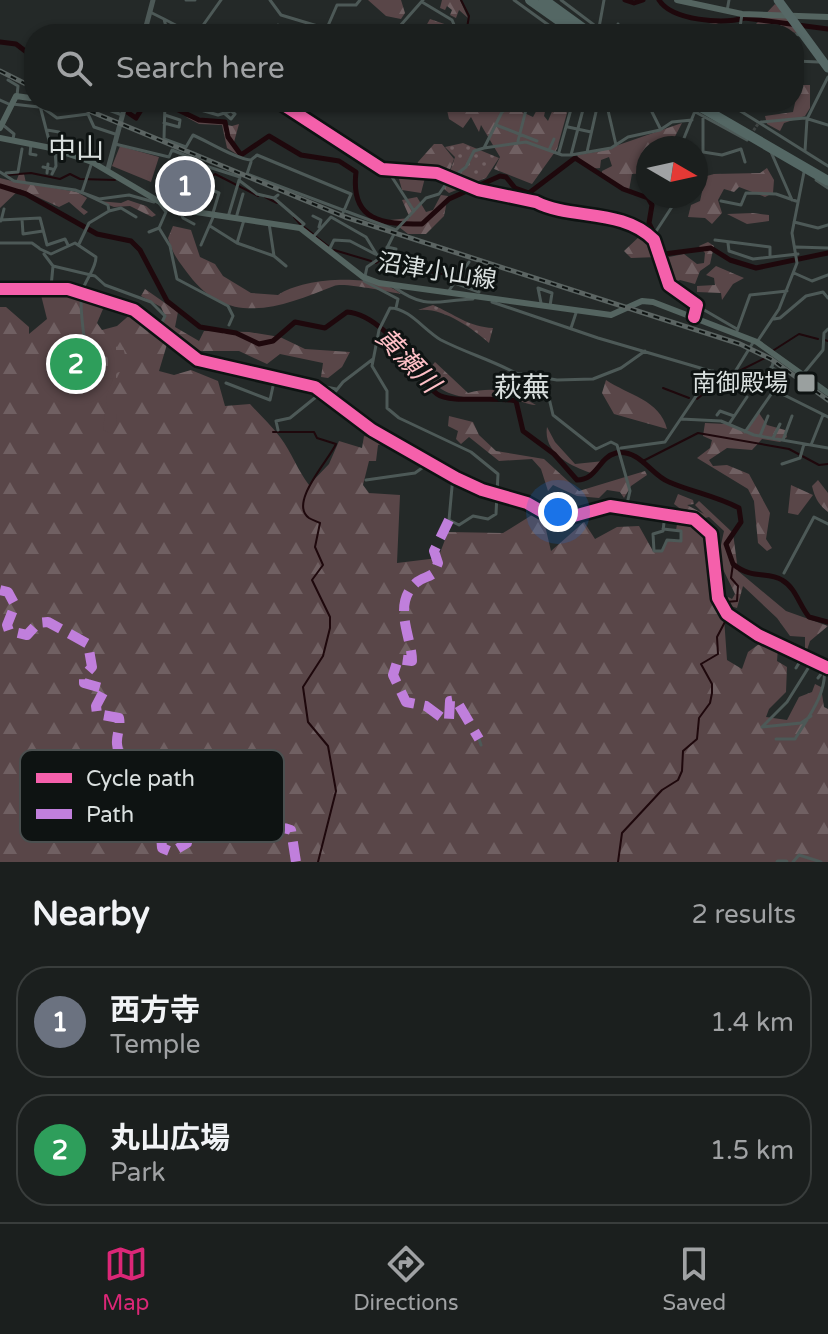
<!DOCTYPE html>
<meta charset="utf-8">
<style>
:root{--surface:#1b1f1e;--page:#282c2b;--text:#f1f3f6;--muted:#a0a2a4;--line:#393d3c;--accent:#db2777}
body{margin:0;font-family:"Varela Round","Noto Sans JP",sans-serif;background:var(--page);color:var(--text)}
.compass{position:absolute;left:636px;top:136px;width:72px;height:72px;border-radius:50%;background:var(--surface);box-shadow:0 2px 6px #0004;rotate:99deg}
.you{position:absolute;left:558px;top:512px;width:28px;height:28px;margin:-20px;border:6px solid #fff;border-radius:50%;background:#1a73e8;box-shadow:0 0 0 12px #1a73e833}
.badge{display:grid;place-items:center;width:52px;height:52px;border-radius:50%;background:var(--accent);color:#fff;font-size:26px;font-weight:700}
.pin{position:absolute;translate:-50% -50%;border:4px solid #fff;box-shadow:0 2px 8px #0006}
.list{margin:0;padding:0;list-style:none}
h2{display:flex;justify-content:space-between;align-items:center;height:104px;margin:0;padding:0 32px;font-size:34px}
h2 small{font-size:26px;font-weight:400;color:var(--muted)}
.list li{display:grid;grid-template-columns:52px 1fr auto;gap:24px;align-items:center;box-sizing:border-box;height:112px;margin:0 16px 16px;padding:0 16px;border:2px solid var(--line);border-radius:32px}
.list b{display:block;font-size:30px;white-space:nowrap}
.list p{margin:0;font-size:26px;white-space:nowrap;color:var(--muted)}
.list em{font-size:26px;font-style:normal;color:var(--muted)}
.icon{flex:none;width:44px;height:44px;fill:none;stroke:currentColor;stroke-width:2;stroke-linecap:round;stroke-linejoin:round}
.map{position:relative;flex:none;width:828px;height:862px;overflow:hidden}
.search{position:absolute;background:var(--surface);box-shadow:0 2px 6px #0004;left:24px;right:24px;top:24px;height:88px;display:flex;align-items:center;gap:20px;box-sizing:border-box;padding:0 28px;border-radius:32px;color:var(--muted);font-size:30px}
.sheet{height:360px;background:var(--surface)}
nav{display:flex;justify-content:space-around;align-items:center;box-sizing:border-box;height:112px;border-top:2px solid var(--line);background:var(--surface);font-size:22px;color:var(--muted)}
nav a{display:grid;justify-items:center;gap:4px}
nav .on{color:var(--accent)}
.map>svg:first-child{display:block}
</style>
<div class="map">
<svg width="828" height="862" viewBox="0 0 828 862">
<defs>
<pattern id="grass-dots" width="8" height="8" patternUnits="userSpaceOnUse" patternTransform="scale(2)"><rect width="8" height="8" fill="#594648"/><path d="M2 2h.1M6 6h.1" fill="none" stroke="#706062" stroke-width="1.8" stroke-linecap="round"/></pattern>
<pattern id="forest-firs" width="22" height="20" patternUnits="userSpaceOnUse" patternTransform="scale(2)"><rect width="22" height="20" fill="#594648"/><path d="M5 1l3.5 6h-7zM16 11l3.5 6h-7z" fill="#706062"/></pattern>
<pattern id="cemetery-stones" width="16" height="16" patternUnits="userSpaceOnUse" patternTransform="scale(2)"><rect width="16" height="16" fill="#594648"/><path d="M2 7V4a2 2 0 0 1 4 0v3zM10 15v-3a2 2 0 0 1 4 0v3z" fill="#706062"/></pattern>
</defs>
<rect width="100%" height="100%" fill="#242928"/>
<path fill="url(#grass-dots)" d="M430 19 453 27 456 34H438L426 26Z
M463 143 499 158 486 178 449 193 444 189 455 157 445 147Z
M433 305C454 314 469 327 493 328L489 343C472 328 443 307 418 310Z"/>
<path fill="url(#forest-firs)" d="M368 0H401L405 13 401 19 386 16Z
M442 0H460L468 18 459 10 456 18 450 15 452 10 447 6 445 10 440 8Z
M775 4 783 10 798 33 756 30V24Z
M716 23 744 34H701L709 24Z
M799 85H810V108L805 116 784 123 780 131 767 124 765 116 793 112Z
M453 102 478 108 489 102H519L520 111 533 117 539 106 546 107 544 116 548 121 556 102H570L557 149 532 184 494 169 500 157 481 125 479 132 471 117 463 128 449 119 447 110Z
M186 117 232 126 239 124 234 142 241 157 227 148 222 125 199 124Z
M682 123 669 148H648V173L632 174 629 190 602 175V171L612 166 609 157 601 160 600 168C588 169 582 166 577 155L601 151Z
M434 144H442L454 159 448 175 427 170 421 193 402 190 399 179 404 174 415 173 418 162Z
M767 168 774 180 773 193 765 197 739 187 734 192 724 189 718 200 722 213 712 224 705 218 688 217 691 205 700 201 702 192 696 188V179L714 174 760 173Z
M195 172 199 180V210L195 212 196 198 186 196 196 192 195 187 187 182 182 183 180 191 174 192 171 204C172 187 175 177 195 172Z
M19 174H24L26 183 77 192 87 198 81 207 88 212 84 215 69 202 59 207 20 189 0 208V178L16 182Z
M441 195 448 196 444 216 426 234H408L390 220 410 218 402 200 417 197 426 212 433 210Z
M128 200 146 206 156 215 152 217 130 206 114 207 98 201 121 203Z
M753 213 769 215V221L747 224 727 214Z
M173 226 191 230 200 257 215 264 223 276 251 293 278 295C304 277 377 273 401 294 387 292 344 282 334 286 281 307 229 328 189 275 178 260 174 257 168 238Z
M642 234 655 238 669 257 684 254 697 264 704 263 705 253 699 246 708 242 714 246 710 264 700 271 695 284 680 280 668 285 658 257 631 258 624 251Z
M716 266 744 278 733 284 722 300 721 293 697 292V286L715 285 714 278 706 275Z
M39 287 60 289 101 301 103 309 97 323 102 330 117 326 133 312 145 318 168 341 159 371 174 375 191 370 218 381 225 406 250 404C260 415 271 425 280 437 292 453 298 471 309 485L329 464 339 441 362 448 364 436 389 442 378 445 376 461H369L363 485 369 493 400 495 397 563 438 558 448 532 503 533 532 515 543 517 551 551 584 522 595 539 617 527 639 526 653 551H662L667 540 681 541V531L676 530 678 519 693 521 703 527 715 601 724 618 727 660 742 669 748 652 766 639 778 648 777 661 787 667 786 692 769 709 766 717 787 720 799 697 812 692 815 684 821 687 824 707 828 709V862H0V307H6L29 327V334L47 319Z
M145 289 178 312 175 327 199 341 204 331 249 332 280 337 305 349 350 352 342 367 328 378 321 377 323 363 280 354 267 364 239 351H196L162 325 165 316 161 307 141 296Z
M435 362 468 393C494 386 514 391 536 405 526 405 516 398 506 398 474 398 444 402 426 373Z
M606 380C628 395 660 400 667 429L614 414 602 393Z
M759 413 767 425 785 430 787 437 780 442 762 439 752 450 727 448 709 460 713 466 727 465 749 474 770 513 766 539 772 548 767 551 758 543 754 501 748 489 697 458 710 448 712 440 703 436 705 423 726 424 746 432Z
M449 416 473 422 479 435 496 451 544 459 579 491 645 471 647 475 631 486 624 498 620 492 607 490 599 498 577 496 553 485 548 491 541 469 532 459 499 461 469 437 461 444 456 439 458 431 448 426Z
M547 427 555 442 575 464 604 461 591 473C571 466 543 453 547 427Z
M818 480 828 493V512C818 504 815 498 812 486Z
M791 485 813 495 798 515 788 513Z
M678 494 693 500 694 504 687 505 704 514 695 505 699 501 733 533 738 571 786 611 828 626 810 641 805 656V637L790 636 777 618 743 586 737 608 727 605 728 597 732 599 735 594 718 559 724 531 709 517 697 520 676 514 682 510 674 504Z"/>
<path fill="url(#cemetery-stones)" d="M99 346 123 347 126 359 117 378 94 373 89 356H97Z"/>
<path fill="#594648" d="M120 146 159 157 151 182 112 166Z
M81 346 83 348 91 379 72 374 67 362 70 349Z
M99 378 113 379 106 398 108 410 116 414 117 425 110 433 103 430 105 413 94 385Z"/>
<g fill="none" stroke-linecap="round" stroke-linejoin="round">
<path stroke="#1e080c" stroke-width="2" d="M461 0 469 16 466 34
M7 175 31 173 60 179 70 174 80 179 115 180
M190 179 201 174 211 177 215 174 258 196
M170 190 186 179
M265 197 277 203
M294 217 301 225
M304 227 313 234
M315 236 328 246
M334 250 371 261
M376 263 384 258 399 268 442 274
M825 340 828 341
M774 350 799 334 818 339
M737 372 765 358
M663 388 689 398
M697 399 726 376
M273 432H314L317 438 336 444C329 460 288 503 309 518 312 520 316 521 320 523L315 547 323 565 312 580 330 617V628L323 656 303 687 308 722 328 746 336 791 318 862
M643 461 698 433 789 449 819 465 828 464
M725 607 726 602 737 601 738 586 731 578 733 564
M618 862 622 833 662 790 678 780 682 771 683 751 697 739 699 718 710 703 712 693V684L701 664 718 654 717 637 727 618"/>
<path stroke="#1e080c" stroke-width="5" d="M625 0 634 3 643 0
M659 0C672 21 723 24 745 18L828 29
M0 42 16 44 33 57 34 63
M112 102 136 118 146 102
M162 102 199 120 225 122 228 137 241 155 269 136 301 155 339 161 356 172C350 222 383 224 422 224L449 199 500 176 506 177 515 188 529 193 575 158 623 189 648 198 652 205 649 223 664 254 711 248 730 260 756 268 828 253
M0 186 26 194 97 234 131 241 140 250 167 301 200 327 236 333 259 344 273 341 295 322 325 328 347 312C374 314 399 345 415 364 423 374 426 386 437 394 450 404 498 396 516 401L523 431 554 454 577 480C597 480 599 457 616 453 640 449 651 475 669 482 692 492 716 496 739 508L741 522 726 544 733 564C752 580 768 571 782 580 796 588 799 605 809 617L828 622"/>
<path stroke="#3f4443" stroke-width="3" stroke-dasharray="3 1.5" stroke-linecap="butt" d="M751 134 758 124"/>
<path stroke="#4d5957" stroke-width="3" d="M186 0H195
M270 0 281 15 344 34
M514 0 561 34
M561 0 606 34
M422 2 452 20 458 34
M727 11 729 0
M150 12 164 19 168 34
M164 19 189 32 199 31 221 0
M278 25 292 32
M203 27 216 34
M740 27 800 35
M327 28 337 5H356L360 0
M367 30 379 34
M598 33 604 0
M357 34 369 27 400 26 423 0
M555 34 558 26
M616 34 618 24
M739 34 742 14
M794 61 819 62
M8 80 18 86 17 96
M0 100 11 105
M39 102 51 148
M88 102 122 115
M165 102 164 139 186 147 193 135C207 141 238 160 251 160L257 155 351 194 343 213
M173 102 218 115 231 111 235 114 231 119 224 113
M279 102 382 169 437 173 478 190 536 202C570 220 623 208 654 240L669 285 697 305 694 317
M591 102 607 106 616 145
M653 102 652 112 660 128
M677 102 747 140
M726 102 828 166
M12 104 39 107
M39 105 57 118 88 114 94 127 115 134
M703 118V152L722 155 741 149 745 162
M761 122 805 118 828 125
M164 123 179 127 180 120 165 115
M3 125 14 134 13 139
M496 125 537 141
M568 127 591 132
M47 130 59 132
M518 141 528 102
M31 144 30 154 36 155
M115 144 169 157 172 150 194 159V170L188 178 198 184 197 195
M484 148 526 142 562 155H571L611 148 628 137 660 130 672 122 692 120
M680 148 695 111
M549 150 554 139
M805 151 807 119 828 77
M559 152 573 102
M587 152 598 103
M771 152 792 200
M571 155 585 102
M251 162 247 174 396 230
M196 163 240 177 228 217
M43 167 52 169
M388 171 414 211
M0 172 14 181 75 190 99 199 129 195 154 202
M6 173 18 172 22 149
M47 173 48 164
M52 174 56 166 55 149
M816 180 828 188
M240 181 257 194 274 198 278 195
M198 184 219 193 213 213
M82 192 92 162
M274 198 304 224 300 228
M721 201 741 205 746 193 776 194 796 201
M180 210 183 218 194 224
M109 211 121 208 136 217
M313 216 321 220 319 227
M236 218 243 194
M22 219 23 234 43 231
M0 220 40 218 47 245 65 239 68 245
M1 221 4 209
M794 222 818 228 828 225
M269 223 274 256 286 266
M210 226 237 243 244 220
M159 228 170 246 177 279 228 306 233 316 229 325
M149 232 159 228 166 212 159 203
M314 236 331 217 366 237 377 255
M653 236 679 196
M715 240 770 247V256
M0 243H32L39 248
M237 243 274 256
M728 243 729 251 753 259 798 254
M79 244 89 223 109 211 108 205 87 195
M201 245 214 215
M387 247 396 249 393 261
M796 247 828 248
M330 248 334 240 350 241 375 254
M40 249 51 254 75 243 96 257C96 269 85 280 82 292 79 304 86 368 94 379L103 375
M44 254 53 266 95 276 105 285 151 302 165 316 159 328
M794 273 812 281 828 275
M455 283 479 292
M51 287 53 266
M394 287C427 311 437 300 473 299
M538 288 552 293 550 306
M538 288 541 303
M448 292 469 262
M492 302 598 338 772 389 828 417
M699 307 737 329
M396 308 398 299 364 281 367 267 383 256 396 230 426 198 439 194 448 181 466 167 474 151 484 148 502 112 518 102
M774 319 780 318 806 296 823 292 828 298
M571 328 576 313
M737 331 750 295 787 291
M757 342 779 309 797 263 792 233 804 172
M771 367 778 371
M515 373 557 380 593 379 621 368 645 351
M804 373 823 350 824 333 828 329
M733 375 754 341
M226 383 270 400 275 377
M316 385 336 389
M766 387 773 363
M331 397 343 382 373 359
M717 415 720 411 734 416
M681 419 721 421 754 435 828 448
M729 424 747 397
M278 430 276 421 290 418 316 397
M745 432 774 390
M760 436 768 416
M773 438 780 424
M783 440 792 416
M811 445 823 415
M621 448 665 442 713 371
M782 464 800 458 804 444
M453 476 449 520 459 525 473 516 488 519 496 514 498 474 471 452 399 418 387 408V391L372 366 379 330 390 308C409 308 424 330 441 340 478 359 520 367 549 398L553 415 596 449 611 442 617 445 630 491 626 508
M366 480 415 473 429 463
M663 529 681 531V541L667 540 662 551H654L653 534 663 531 665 514
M784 573 814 517 828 524
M796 668 802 658
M818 678 825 669
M811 716 801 723 762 727 787 702 812 662
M479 739 481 745
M776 739H795C807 719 828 693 824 667
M793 862 799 855 821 862"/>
<path stroke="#4d5957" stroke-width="5" d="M144 34 153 0
M108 169 126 102
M0 289H68L134 310 198 360 315 387 372 430 456 478 482 490 527 503 548 515 570 517 610 506 694 519 711 534 718 598 727 614 758 635 828 668
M778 862H786"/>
<path stroke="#546460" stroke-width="6" d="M677 0 742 14 828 17
M0 128 16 96 30 98
M0 138 51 148 92 162 170 208 300 228 363 277 379 283 611 315 642 301 653 302 757 342 828 393"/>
<path stroke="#566866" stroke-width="9" d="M778 0 828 68"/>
<path stroke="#546764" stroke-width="10" d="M530 0 578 34
M544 0 591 34
M692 102 828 181"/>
<g stroke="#5b6462" stroke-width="5">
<path id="rail" d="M0 71 34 88
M68 102 345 217 740 344 771 359 828 400"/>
</g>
<use href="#rail" stroke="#0e1312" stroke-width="2" stroke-dasharray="6" stroke-linecap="butt"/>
<path stroke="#c07fdc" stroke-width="10" stroke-dasharray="20 10" stroke-linecap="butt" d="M449 520 434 551 438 563 434 573C429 577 422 578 417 582 391 604 412 637 412 661L398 659 393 675 406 702 426 706 445 720 449 719 450 701 456 700 479 739
M0 590 8 592 15 605 7 625 9 631 27 635 38 623 48 622 88 644 92 667 84 676V683L105 689 96 706 97 714 119 718C121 728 116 735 117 744 119 764 134 773 150 780L159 807 162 848 172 852 187 843 190 810 197 806 210 810 214 832 218 835 234 830C252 841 272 822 291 830L296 862"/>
<g stroke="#0e1312" stroke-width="17">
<path id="cycleway" d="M279 102 382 169 437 173 478 190 536 202C570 220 623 208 654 240L669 285 697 305 694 317
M0 289H68L134 310 198 360 315 387 372 430 456 478 482 490 527 503 548 515 570 517 610 506 694 519 711 534 718 598 727 614 758 635 828 668"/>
</g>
<use href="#cycleway" stroke="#f560ab" stroke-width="12"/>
</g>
<rect fill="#9aa09f" stroke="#0e1312" stroke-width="3" x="796" y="373" width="20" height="20" rx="4"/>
<g text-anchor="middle" stroke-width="6" stroke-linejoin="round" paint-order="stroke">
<g font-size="24" fill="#dae0df" stroke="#0e1312">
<text transform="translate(437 271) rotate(9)" y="8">沼津小山線</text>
</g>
<g font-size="24" fill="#dae0df" stroke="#0e1312" text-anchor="end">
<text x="788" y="391">南御殿場</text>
</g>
<g font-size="26" font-style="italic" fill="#ffc0c7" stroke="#0e1312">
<text transform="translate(408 360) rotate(46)" y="9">黄瀬川</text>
</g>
<g font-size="28" fill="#dae0df" stroke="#0e1312">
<text x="76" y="158">中山</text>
<text x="522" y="397">萩蕪</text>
</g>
</g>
<rect x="20" y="750" width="264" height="92" rx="12" fill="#0e1312" stroke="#4b5050" stroke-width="2"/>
<rect x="36" y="773" width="36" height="10" fill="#f560ab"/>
<rect x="36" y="809" width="36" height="10" fill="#c07fdc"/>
<g font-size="22" fill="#dae0df">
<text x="86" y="786">Cycle path</text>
<text x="86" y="822">Path</text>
</g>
</svg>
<svg class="compass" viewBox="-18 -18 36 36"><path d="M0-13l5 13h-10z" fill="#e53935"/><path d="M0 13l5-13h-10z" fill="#a0a2a4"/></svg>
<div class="you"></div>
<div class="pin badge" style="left:185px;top:186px;background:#6b7280">1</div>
<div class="pin badge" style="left:76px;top:364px;background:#2e9e5b">2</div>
<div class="search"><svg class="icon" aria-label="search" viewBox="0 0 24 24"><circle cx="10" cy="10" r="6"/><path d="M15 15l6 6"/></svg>Search here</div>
</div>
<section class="sheet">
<h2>Nearby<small>2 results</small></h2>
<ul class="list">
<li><span class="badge" style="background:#6b7280">1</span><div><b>西方寺</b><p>Temple</p></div><em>1.4 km</em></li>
<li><span class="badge" style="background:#2e9e5b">2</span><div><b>丸山広場</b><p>Park</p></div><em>1.5 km</em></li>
</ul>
</section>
<nav>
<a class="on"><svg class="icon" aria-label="map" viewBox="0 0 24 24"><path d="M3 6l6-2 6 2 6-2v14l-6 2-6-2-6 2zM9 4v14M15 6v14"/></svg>Map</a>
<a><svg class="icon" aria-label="directions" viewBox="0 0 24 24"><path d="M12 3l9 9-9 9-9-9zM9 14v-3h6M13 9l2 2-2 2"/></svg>Directions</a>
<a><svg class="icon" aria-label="saved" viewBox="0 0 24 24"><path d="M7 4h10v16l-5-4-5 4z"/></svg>Saved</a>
</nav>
